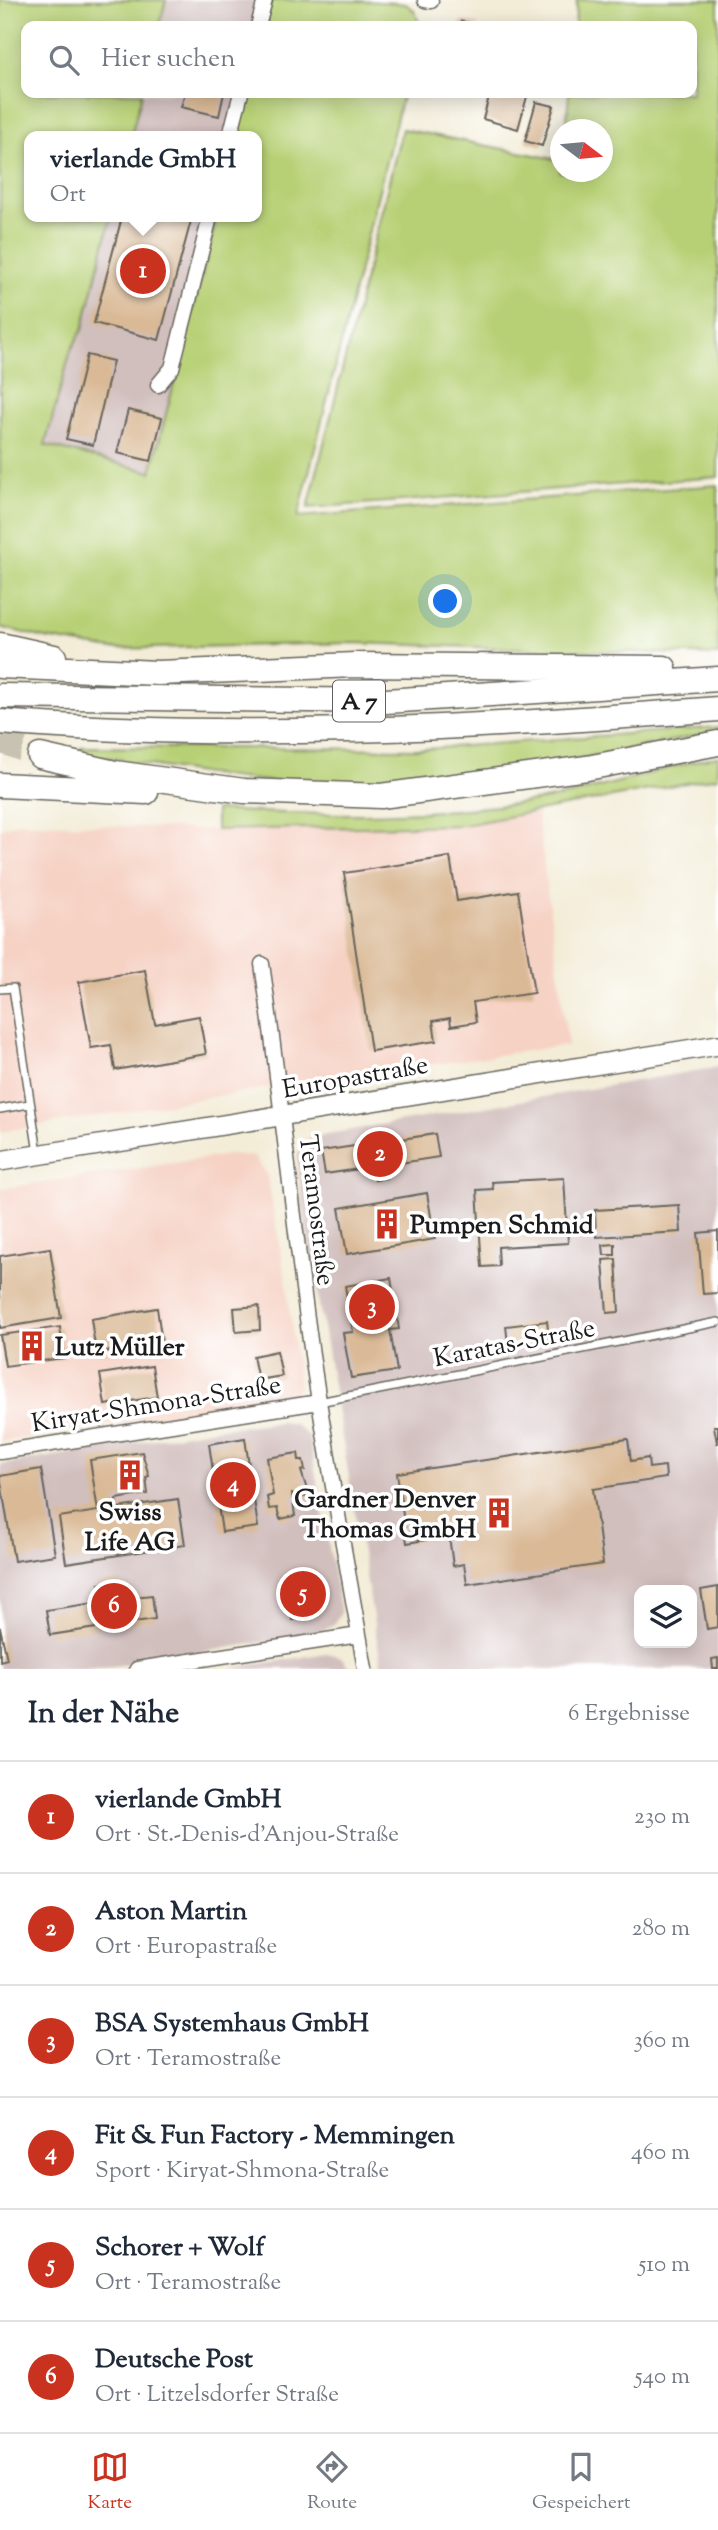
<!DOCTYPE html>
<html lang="de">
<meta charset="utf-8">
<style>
:root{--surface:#fff;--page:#f6f6f7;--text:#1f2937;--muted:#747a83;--line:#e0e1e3;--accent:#c8321e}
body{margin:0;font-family:"Sorts Mill Goudy",serif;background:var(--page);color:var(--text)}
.controls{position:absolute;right:21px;bottom:21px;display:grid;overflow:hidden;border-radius:14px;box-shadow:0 4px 18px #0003}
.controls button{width:63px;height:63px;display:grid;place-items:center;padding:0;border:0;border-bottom:2px solid var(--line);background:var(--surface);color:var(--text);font:35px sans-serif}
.compass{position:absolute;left:550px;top:119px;width:63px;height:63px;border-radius:50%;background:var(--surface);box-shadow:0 4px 18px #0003;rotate:106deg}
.you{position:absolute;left:446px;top:602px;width:24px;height:24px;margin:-18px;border:5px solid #fff;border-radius:50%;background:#1a73e8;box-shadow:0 0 0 10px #1a73e833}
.badge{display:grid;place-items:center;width:46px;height:46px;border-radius:50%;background:var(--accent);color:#fff;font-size:23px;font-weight:700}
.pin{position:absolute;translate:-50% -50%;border:4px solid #fff;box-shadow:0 2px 7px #0006}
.popup{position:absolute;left:24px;top:131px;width:238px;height:91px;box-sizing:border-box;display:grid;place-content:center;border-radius:14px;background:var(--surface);filter:drop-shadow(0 2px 5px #0005);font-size:23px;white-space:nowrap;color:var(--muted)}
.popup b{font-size:26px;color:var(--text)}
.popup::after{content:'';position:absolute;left:50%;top:100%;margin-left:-14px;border:14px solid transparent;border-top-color:var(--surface)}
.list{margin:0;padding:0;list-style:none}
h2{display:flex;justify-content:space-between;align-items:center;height:91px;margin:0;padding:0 28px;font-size:30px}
h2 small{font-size:23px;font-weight:400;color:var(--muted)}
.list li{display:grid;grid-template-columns:46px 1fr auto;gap:21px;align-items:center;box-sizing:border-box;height:112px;padding:0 28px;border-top:2px solid var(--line)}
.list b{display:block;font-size:26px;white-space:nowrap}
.list p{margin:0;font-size:23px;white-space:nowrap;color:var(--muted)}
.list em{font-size:23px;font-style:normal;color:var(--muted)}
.icon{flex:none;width:38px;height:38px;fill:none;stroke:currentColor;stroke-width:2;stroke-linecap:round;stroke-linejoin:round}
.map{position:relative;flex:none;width:718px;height:1669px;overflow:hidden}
.search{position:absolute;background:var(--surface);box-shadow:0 4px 18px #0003;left:21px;right:21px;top:21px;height:77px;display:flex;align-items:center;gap:18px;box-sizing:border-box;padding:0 24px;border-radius:14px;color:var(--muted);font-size:26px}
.sheet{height:763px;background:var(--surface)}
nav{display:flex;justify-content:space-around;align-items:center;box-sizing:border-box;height:98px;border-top:2px solid var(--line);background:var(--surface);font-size:19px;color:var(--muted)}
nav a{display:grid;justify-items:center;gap:4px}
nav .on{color:var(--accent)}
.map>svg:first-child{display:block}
</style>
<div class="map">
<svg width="718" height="1669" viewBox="0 0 718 1669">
<rect width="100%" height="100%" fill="#fff"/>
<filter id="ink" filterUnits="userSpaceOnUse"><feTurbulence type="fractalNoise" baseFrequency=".0143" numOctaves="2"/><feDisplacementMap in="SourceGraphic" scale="14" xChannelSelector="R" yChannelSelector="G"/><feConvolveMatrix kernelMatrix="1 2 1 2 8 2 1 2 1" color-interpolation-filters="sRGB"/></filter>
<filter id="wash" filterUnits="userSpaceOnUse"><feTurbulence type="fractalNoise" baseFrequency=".00686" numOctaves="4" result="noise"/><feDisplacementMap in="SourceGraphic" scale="28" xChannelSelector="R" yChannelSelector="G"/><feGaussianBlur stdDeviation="1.57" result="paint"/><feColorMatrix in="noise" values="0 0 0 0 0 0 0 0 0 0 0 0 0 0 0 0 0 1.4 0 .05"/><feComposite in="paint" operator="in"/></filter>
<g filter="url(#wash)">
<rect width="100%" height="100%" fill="#f3ecd7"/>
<path fill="#f6d2c4" d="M537 813 568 1045 260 1089 0 1132V829L18 822 216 830 464 825Z
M234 1154 254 1157 267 1175 286 1280 299 1388 291 1396 0 1442V1189Z"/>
<path fill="#d1bfbe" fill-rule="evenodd" d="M166 0H271L265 26H159Z
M142 93H248L237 136H131Z
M111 217H217L151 472 45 445 71 350 83 329Z
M718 1067V1669H382L303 1210 297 1158 300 1150 308 1139 328 1134ZM639 1590H692V1643H639Z
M281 1422 295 1424 309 1437 341 1613 332 1626 312 1634 114 1666 89 1669H0V1465L222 1428Z
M327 1653 341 1657 351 1669H228Z"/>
<path fill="#b7d075" stroke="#6a7648" stroke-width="2" d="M0 0H166L159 26H26V93H142L131 136H29V217H111L83 329 71 350 45 445 151 472 217 217H257V136H237L248 93H403L298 517 718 485V655L353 643 112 649 45 638 0 627Z
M271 0C305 0 376 0 405 4 415 8 418 16 419 26H265Z
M577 0H718V477L308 508 402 129 560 160V172H602V130L566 129 569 93H692V26H575Z
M718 727V732C602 753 484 782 366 785 270 787 175 770 81 753V747L424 749Z
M718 756V777L464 825 216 830V810C325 816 433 817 542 800 602 790 658 768 718 756Z"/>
<g id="blocks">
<path fill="#daba96" d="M461 21 479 25V26H460Z
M185 93H224L219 116 181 107Z
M490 93H528L518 129 483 119Z
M536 102 554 106 542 146 525 141Z
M122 217H192L159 340 94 323Z
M87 355 113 361 93 445 66 439Z
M128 410 162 418 151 461 117 453Z
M450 857 457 901 518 891 534 993 473 1002 476 1022 451 1026 450 1018 433 1021 436 1041 371 1051 344 873Z
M145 970 155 1024 199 1016 206 1054 115 1070 111 1045 91 1048 79 982Z
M435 1134 439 1157 394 1164 395 1169 385 1171 386 1178 375 1180 373 1167 325 1174 321 1151Z
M564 1178 568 1243 498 1247 499 1266 482 1267 477 1190 493 1189 492 1182Z
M427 1193 435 1239 347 1254 339 1208Z
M679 1205 681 1232 596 1237 595 1210Z
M718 1231V1293L703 1294 698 1233Z
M615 1244V1255H604L603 1245Z
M50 1248 61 1318 0 1328V1256Z
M616 1259 619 1312 607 1313 603 1260Z
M391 1278 399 1329 390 1330 397 1371 351 1378 343 1333 353 1332 345 1286Z
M259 1306 260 1330 236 1332 234 1308Z
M157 1308 162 1343 96 1353 91 1319Z
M547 1321 549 1339 508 1344 506 1326Z
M60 1327 64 1358 5 1366 0 1335Z
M277 1351 282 1376 258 1380 253 1356Z
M152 1366 157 1397 105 1405 100 1374Z
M714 1426H718V1443H717Z
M245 1438 258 1527 222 1532 209 1444Z
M628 1439 631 1461 648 1458 649 1468 665 1466 666 1478 593 1489 603 1564 467 1584 464 1564 453 1566 449 1536 407 1543 397 1473Z
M142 1452 149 1476 146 1477 148 1494 116 1499 117 1508 178 1499 185 1545 66 1563 59 1517 98 1511 90 1460Z
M298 1453 299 1460H303L305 1470 301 1471 309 1496 297 1498 296 1494H292L295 1516 280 1519 277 1508 269 1509 267 1497 273 1495 267 1458Z
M41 1469 55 1555 14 1561 0 1476Z
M314 1568 321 1607 311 1609 312 1616 292 1620 285 1581 305 1577 304 1569Z
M119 1581 123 1598 152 1595 155 1619 50 1635 46 1610 102 1602 99 1584Z
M718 1587V1627L707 1629 701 1590Z
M0 1627 7 1659 0 1661Z
M718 1658V1669H713L712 1659Z"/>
</g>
</g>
<g filter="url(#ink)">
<use href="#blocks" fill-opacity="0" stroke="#67655d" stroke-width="2"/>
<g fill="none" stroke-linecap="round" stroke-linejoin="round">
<path stroke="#c8c2b2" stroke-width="24" stroke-dasharray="24 12" stroke-linecap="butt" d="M0 741 40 756"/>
<g stroke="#67655d" stroke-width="10">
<path id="service" d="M0 989 13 988 38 1153
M0 1109 29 1104
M319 1402 718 1322"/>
</g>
<g stroke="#67655d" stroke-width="17">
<path id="minor" d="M425 0 431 1
M258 26 265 0
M230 136 241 93
M158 385 172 368 210 217
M262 964C280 1087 292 1210 309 1333 324 1446 346 1557 365 1669
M0 1452 319 1402
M137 1669 359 1635"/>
</g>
<g stroke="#67655d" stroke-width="22">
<path id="secondary" d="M0 1161 718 1045"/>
</g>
<g stroke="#67655d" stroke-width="27">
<path id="motorway" d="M0 645 54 657
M0 666 158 673 355 665 664 668
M0 696 386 701 718 679
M0 722C236 741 482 728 718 709
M40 756 115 773 244 791 381 796 587 768 718 743
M0 785 146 792"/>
</g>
<use href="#service" stroke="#fff" stroke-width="7"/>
<use href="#minor" stroke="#fff" stroke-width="14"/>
<use href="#secondary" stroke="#fff" stroke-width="19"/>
<use href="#motorway" stroke="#fff" stroke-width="24"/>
</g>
</g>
<defs>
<g id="building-bare" transform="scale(2.415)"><path d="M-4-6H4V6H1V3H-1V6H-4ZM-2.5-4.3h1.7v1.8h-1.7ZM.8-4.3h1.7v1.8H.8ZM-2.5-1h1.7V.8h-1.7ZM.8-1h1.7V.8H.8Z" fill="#c8321e" stroke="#fff" stroke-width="2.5" paint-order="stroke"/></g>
</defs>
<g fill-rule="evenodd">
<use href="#building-bare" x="387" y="1224"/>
<use href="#building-bare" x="32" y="1346"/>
<use href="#building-bare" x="130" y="1475"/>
<use href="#building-bare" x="499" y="1513"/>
</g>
<g text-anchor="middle" stroke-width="7" stroke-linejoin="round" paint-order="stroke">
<rect fill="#fff" stroke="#606060" stroke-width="2" x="333" y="680.5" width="52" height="41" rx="5"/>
<g font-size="24" font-weight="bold" fill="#1c1c1c">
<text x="359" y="709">A 7</text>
</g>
<g font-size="26" fill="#1c1c1c" stroke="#fff">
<text transform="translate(355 1076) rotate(-10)" y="9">Europastraße</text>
<text transform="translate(318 1210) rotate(83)" y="9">Teramostraße</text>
<text transform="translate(514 1342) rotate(-11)" y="9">Karatas-Straße</text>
<text transform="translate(156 1403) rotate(-9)" y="9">Kiryat-Shmona-Straße</text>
</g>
<g font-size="26" font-weight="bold" fill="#1c1c1c" stroke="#fff" text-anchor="start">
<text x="410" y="1233">Pumpen Schmid</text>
<text x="55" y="1355">Lutz Müller</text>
<text x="476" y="1507" text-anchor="end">Gardner Denver<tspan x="476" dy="30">Thomas GmbH</tspan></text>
<text x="130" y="1520" text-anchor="middle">Swiss<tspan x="130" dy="30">Life AG</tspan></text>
</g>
</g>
</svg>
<div class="controls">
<button><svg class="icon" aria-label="layers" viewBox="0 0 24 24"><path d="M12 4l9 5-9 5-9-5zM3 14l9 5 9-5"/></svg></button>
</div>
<svg class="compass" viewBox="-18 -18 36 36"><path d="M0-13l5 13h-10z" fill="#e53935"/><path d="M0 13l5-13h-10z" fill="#747a83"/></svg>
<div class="you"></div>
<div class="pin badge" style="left:143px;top:271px">1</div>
<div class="popup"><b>vierlande GmbH</b>Ort</div>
<div class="pin badge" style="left:380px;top:1154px">2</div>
<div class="pin badge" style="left:372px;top:1307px">3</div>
<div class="pin badge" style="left:233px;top:1485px">4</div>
<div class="pin badge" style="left:303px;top:1594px">5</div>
<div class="pin badge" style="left:114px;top:1606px">6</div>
<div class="search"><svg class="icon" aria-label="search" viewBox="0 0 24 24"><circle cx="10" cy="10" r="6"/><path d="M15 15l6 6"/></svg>Hier suchen</div>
</div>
<section class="sheet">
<h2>In der Nähe<small>6 Ergebnisse</small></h2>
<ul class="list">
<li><span class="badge">1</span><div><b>vierlande GmbH</b><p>Ort · St.-Denis-d'Anjou-Straße</p></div><em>230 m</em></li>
<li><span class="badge">2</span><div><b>Aston Martin</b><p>Ort · Europastraße</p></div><em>280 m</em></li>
<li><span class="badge">3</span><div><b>BSA Systemhaus GmbH</b><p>Ort · Teramostraße</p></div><em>360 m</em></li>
<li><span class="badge">4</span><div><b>Fit &amp; Fun Factory - Memmingen</b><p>Sport · Kiryat-Shmona-Straße</p></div><em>460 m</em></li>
<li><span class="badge">5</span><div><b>Schorer + Wolf</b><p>Ort · Teramostraße</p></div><em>510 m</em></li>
<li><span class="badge">6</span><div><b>Deutsche Post</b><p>Ort · Litzelsdorfer Straße</p></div><em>540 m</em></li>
</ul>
</section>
<nav>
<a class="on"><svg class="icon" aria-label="map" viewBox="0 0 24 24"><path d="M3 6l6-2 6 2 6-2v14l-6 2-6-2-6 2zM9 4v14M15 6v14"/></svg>Karte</a>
<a><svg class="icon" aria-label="directions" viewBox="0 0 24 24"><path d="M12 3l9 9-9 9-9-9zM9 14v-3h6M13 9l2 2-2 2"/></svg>Route</a>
<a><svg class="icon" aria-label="saved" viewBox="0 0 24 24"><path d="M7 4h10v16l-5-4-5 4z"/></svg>Gespeichert</a>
</nav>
